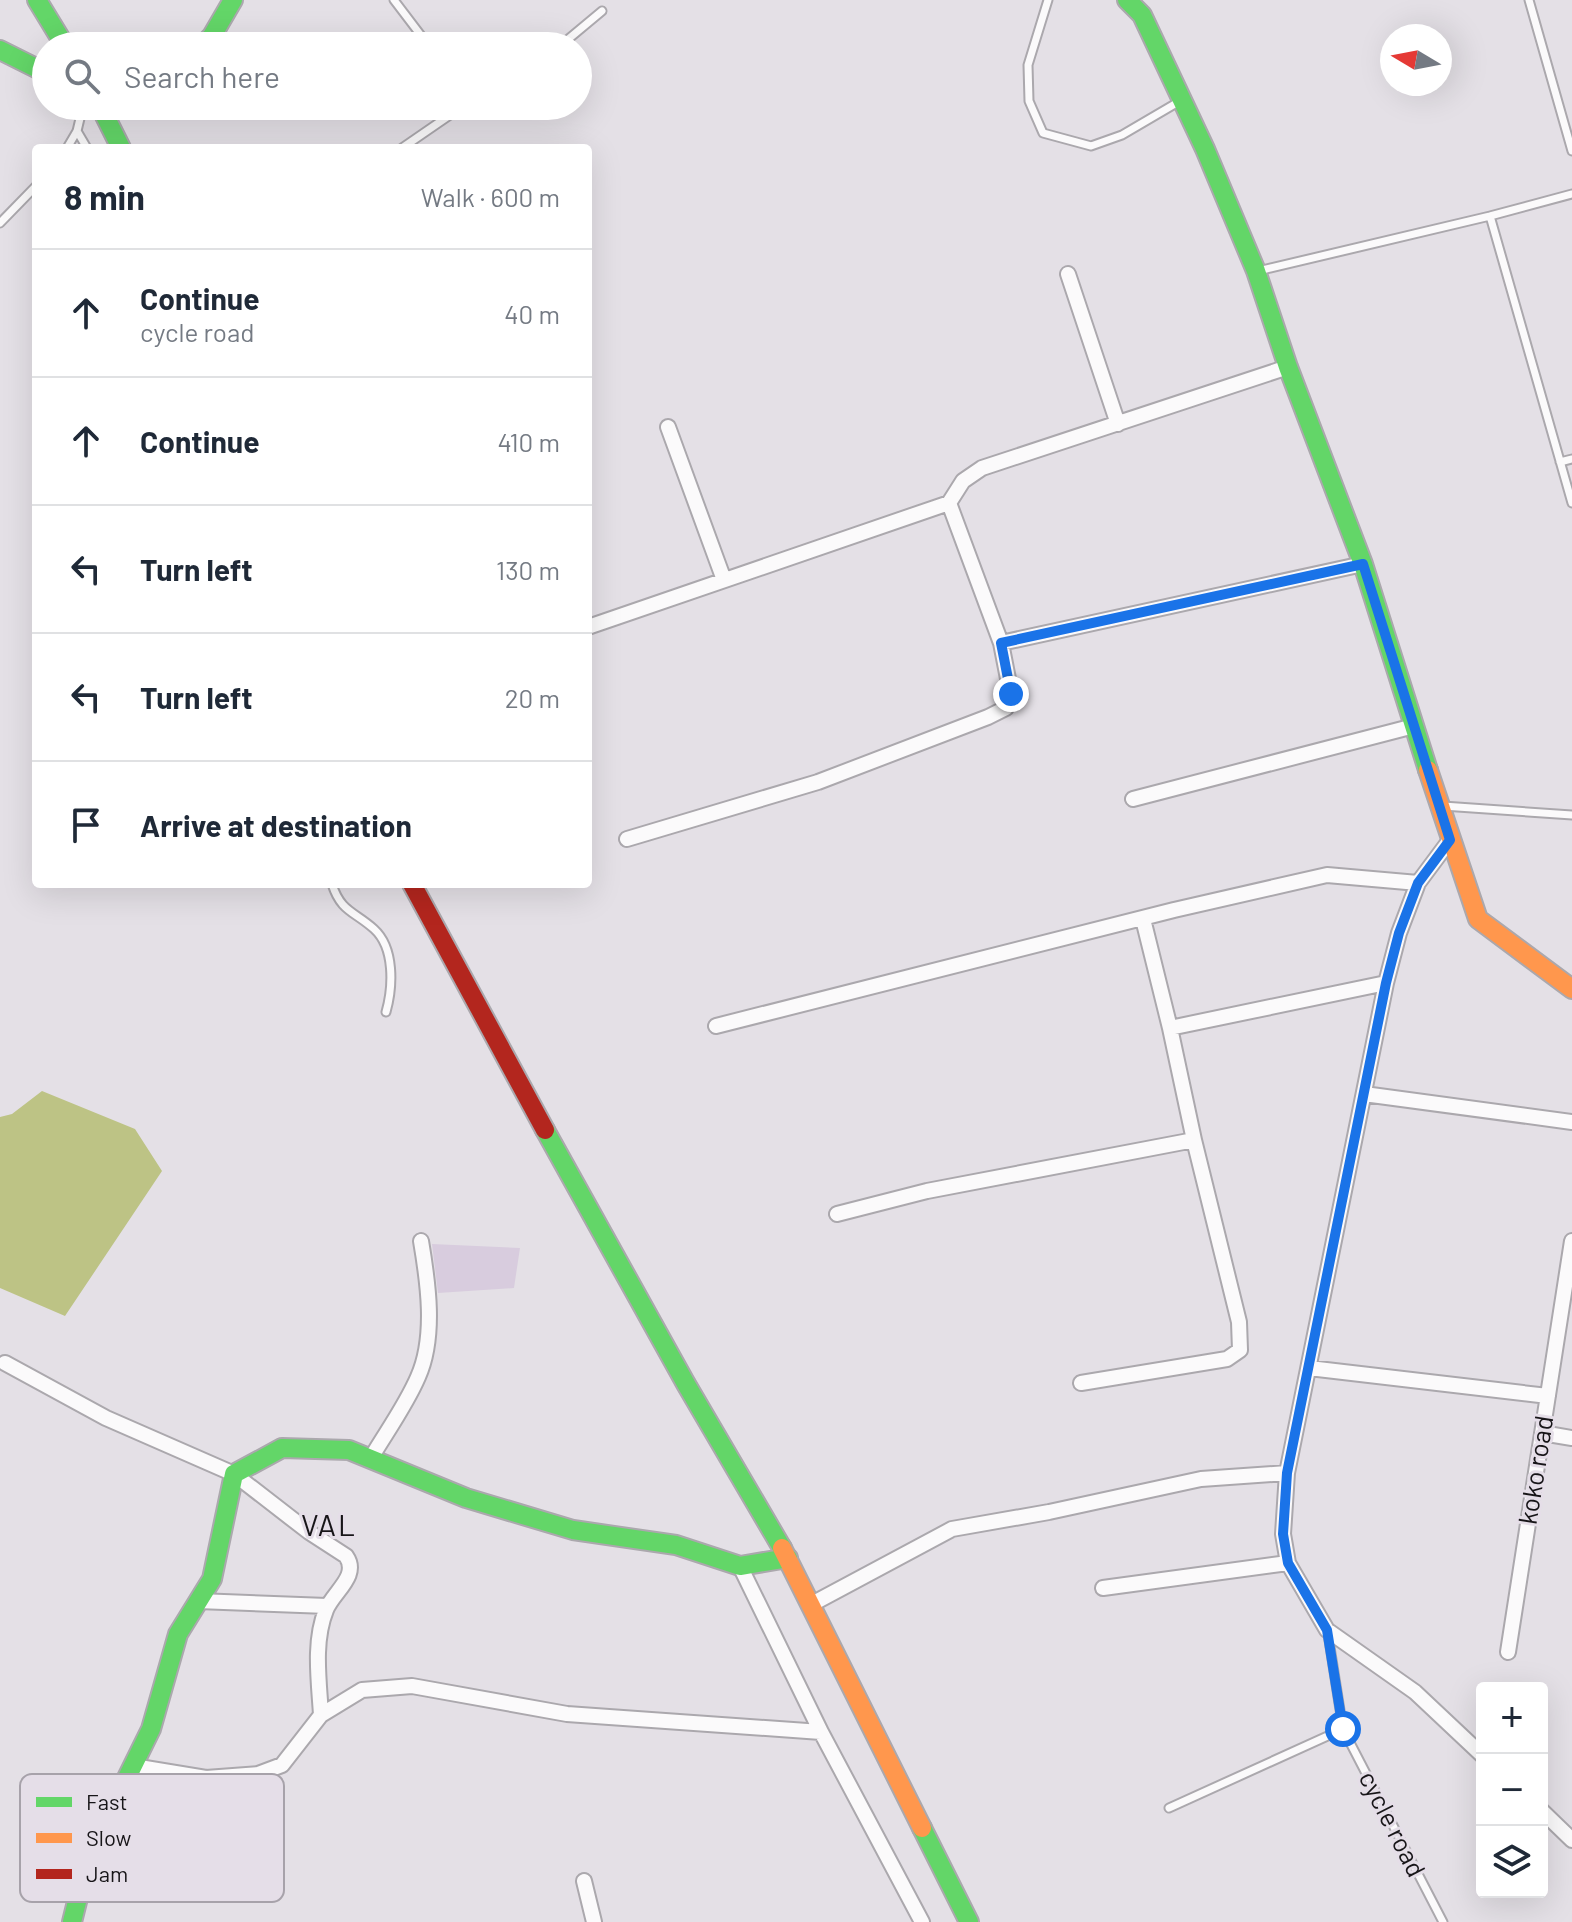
<!DOCTYPE html>
<meta charset="utf-8">
<style>
:root{--surface:#fff;--page:#f2f2f3;--text:#1f2937;--muted:#747a83;--line:#e0e1e3}
body{margin:0;font-family:Barlow,sans-serif;background:var(--page);color:var(--text)}
.controls{position:absolute;right:24px;bottom:24px;display:grid;overflow:hidden;border-radius:8px;box-shadow:0 8px 32px #0002}
.controls button{width:72px;height:72px;display:grid;place-items:center;padding:0;border:0;border-bottom:2px solid var(--line);background:var(--surface);color:var(--text);font:40px sans-serif}
.compass{position:absolute;left:1380px;top:24px;width:72px;height:72px;border-radius:50%;background:var(--surface);box-shadow:0 8px 32px #0002;rotate:280deg}
.stop{position:absolute;width:24px;height:24px;margin:-18px;border:6px solid #1a73e8;border-radius:50%;background:#fff}
.stop.end{background:#1a73e8;border-color:#fff;box-shadow:0 2px 8px #0008}
.list{margin:0;padding:0;list-style:none}
h2{display:flex;justify-content:space-between;align-items:center;height:104px;margin:0;padding:0 32px;font-size:34px}
h2 small{font-size:26px;font-weight:400;color:var(--muted)}
.list li{display:grid;grid-template-columns:52px 1fr auto;gap:24px;align-items:center;box-sizing:border-box;height:128px;padding:0 32px;border-top:2px solid var(--line)}
.list b{display:block;font-size:30px;white-space:nowrap}
.list p{margin:0;font-size:26px;white-space:nowrap;color:var(--muted)}
.list em{font-size:26px;font-style:normal;color:var(--muted)}
.icon{flex:none;width:44px;height:44px;fill:none;stroke:currentColor;stroke-width:2;stroke-linecap:round;stroke-linejoin:round}
.map{position:relative;flex:none;width:1572px;height:1922px;overflow:hidden}
.search{position:absolute;background:var(--surface);box-shadow:0 8px 32px #0002;left:32px;top:32px;width:560px;height:88px;display:flex;align-items:center;gap:20px;box-sizing:border-box;padding:0 28px;border-radius:44px;color:var(--muted);font-size:30px}
.panel{position:absolute;background:var(--surface);box-shadow:0 8px 32px #0002;left:32px;top:144px;width:560px;height:744px;border-radius:8px}
.map>svg:first-child{display:block}
</style>
<div class="map">
<svg width="1572" height="1922" viewBox="0 0 1572 1922">
<rect width="100%" height="100%" fill="#e4e0e6"/>
<path fill="#bdc385" d="M42 1091 135 1129 162 1171 65 1316 0 1288V1117L12 1114Z"/>
<path fill="#d8ccde" d="M432 1244 520 1248 514 1288 438 1293Z"/>
<g fill="none" stroke-linecap="round" stroke-linejoin="round">
<g stroke="#aba8ad" stroke-width="11">
<path id="lane" d="M394 0 429 46
M1048 0 1028 65 1029 101 1043 133 1091 146 1122 135 1180 101
M1529 0 1572 151
M560 46 602 11
M475 106 478 109 488 106
M77 131 87 148
M67 148 77 131 83 106
M402 148 463 106
M1490 216 1572 503
M0 223 36 186
M1258 271 1490 216 1572 194
M1560 462 1572 459
M1443 806 1572 815
M332 884C341 912 354 911 374 929 395 948 393 987 386 1012
M1328 1634 1343 1729 1443 1922
M1169 1808 1343 1729"/>
</g>
<g stroke="#aba8ad" stroke-width="18">
<path id="street" d="M1068 274 1118 424
M668 427 724 580
M949 503 1001 643 1363 564
M588 627 949 503 963 481 982 468 1288 367
M1133 799 1414 726
M627 839 818 782 988 717 1006 708 1011 694 1001 643
M1450 840 1418 883 1399 933 1386 983 1287 1473 1283 1534 1288 1563 1327 1630 1415 1692 1482 1755
M1143 919 1170 1028
M716 1026 1174 910 1327 875 1418 883
M1364 1094 1572 1122
M837 1214 927 1191 1194 1140 1170 1028 1386 983
M5 1363 106 1418 234 1474 309 1532 346 1556C360 1576 333 1592 326 1610 313 1642 319 1681 321 1715
M1309 1368 1548 1396
M1081 1383 1227 1359 1240 1350 1239 1322 1194 1140
M1542 1433 1572 1438
M371 1458C387 1431 406 1405 418 1377 436 1337 428 1282 421 1241
M1103 1588 1288 1563
M198 1601 327 1606
M810 1605 952 1529 1049 1512 1201 1479 1287 1473
M1508 1652 1572 1241
M821 1732 922 1922
M133 1766 206 1778 258 1774 282 1765 321 1715 362 1690 412 1686 567 1714 821 1732 740 1566
M1542 1811 1572 1840
M584 1881 594 1922"/>
</g>
<g stroke="#aba8ad" stroke-width="22">
<path id="fast" d="M37 0 65 46
M1127 0 1142 15 1205 149 1256 271 1288 367 1363 564 1428 770
M202 46 212 36 233 0
M0 50 46 73
M100 106 121 148
M545 1130 686 1384 782 1548
M922 1828 969 1922
M72 1922 88 1857 151 1729 178 1634 212 1579 234 1474 282 1448 349 1450 466 1498 573 1530 676 1545 740 1566 788 1558"/>
</g>
<g stroke="#aba8ad" stroke-width="22">
<path id="slow" d="M1428 770 1478 919 1572 989
M782 1548 922 1828"/>
</g>
<g stroke="#aba8ad" stroke-width="22">
<path id="jam" d="M412 884 545 1130"/>
</g>
<use href="#lane" stroke="#fbfafb" stroke-width="7"/>
<use href="#street" stroke="#fbfafb" stroke-width="14"/>
<use href="#fast" stroke="#63d668" stroke-width="18"/>
<use href="#slow" stroke="#ff974d" stroke-width="18"/>
<use href="#jam" stroke="#b3261e" stroke-width="18"/>
</g>
<g fill="none" stroke-linecap="round" stroke-linejoin="round">
<path stroke="#1a73e8" stroke-width="10" d="M1011 694 1001 643 1363 564 1450 840 1418 883 1399 933 1386 983 1287 1473 1283 1534 1288 1563 1327 1630 1343 1729"/>
</g>
<g text-anchor="middle" stroke-width="6" stroke-linejoin="round" paint-order="stroke">
<g font-size="26" fill="#171518" stroke="#e5dee8">
<text transform="translate(1536 1470) rotate(-81)" y="9">koko road</text>
<text transform="translate(1392 1824) rotate(63)" y="9">cycle road</text>
</g>
<g font-size="30" letter-spacing="2" fill="#171518" stroke="#e5dee8">
<text x="329" y="1536">VAL</text>
</g>
</g>
<rect x="20" y="1774" width="264" height="128" rx="12" fill="#e5dee8" stroke="#a7a2aa" stroke-width="2"/>
<rect x="36" y="1797" width="36" height="10" fill="#63d668"/>
<rect x="36" y="1833" width="36" height="10" fill="#ff974d"/>
<rect x="36" y="1869" width="36" height="10" fill="#b3261e"/>
<g font-size="22" fill="#171518">
<text x="86" y="1810">Fast</text>
<text x="86" y="1846">Slow</text>
<text x="86" y="1882">Jam</text>
</g>
</svg>
<div class="controls">
<button>+</button>
<button>−</button>
<button><svg class="icon" aria-label="layers" viewBox="0 0 24 24"><path d="M12 4l9 5-9 5-9-5zM3 14l9 5 9-5"/></svg></button>
</div>
<svg class="compass" viewBox="-18 -18 36 36"><path d="M0-13l5 13h-10z" fill="#e53935"/><path d="M0 13l5-13h-10z" fill="#747a83"/></svg>
<div class="stop" style="left:1343px;top:1729px"></div>
<div class="stop end" style="left:1011px;top:694px"></div>
<div class="search"><svg class="icon" aria-label="search" viewBox="0 0 24 24"><circle cx="10" cy="10" r="6"/><path d="M15 15l6 6"/></svg>Search here</div>
<section class="panel">
<h2>8 min<small>Walk · 600 m</small></h2>
<ul class="list">
<li><svg class="icon" aria-label="ahead" viewBox="0 0 24 24"><path d="M12 20V5M6 11l6-6 6 6"/></svg><div><b>Continue</b><p>cycle road</p></div><em>40 m</em></li>
<li><svg class="icon" aria-label="ahead" viewBox="0 0 24 24"><path d="M12 20V5M6 11l6-6 6 6"/></svg><div><b>Continue</b></div><em>410 m</em></li>
<li><svg class="icon" aria-label="left" viewBox="0 0 24 24"><path d="M17 20v-9H6M10 6l-5 5 5 5"/></svg><div><b>Turn left</b></div><em>130 m</em></li>
<li><svg class="icon" aria-label="left" viewBox="0 0 24 24"><path d="M17 20v-9H6M10 6l-5 5 5 5"/></svg><div><b>Turn left</b></div><em>20 m</em></li>
<li><svg class="icon" aria-label="arrive" viewBox="0 0 24 24"><path d="M6 21V4h12l-3 4 3 4H6"/></svg><div><b>Arrive at destination</b></div></li>
</ul>
</section>
</div>
